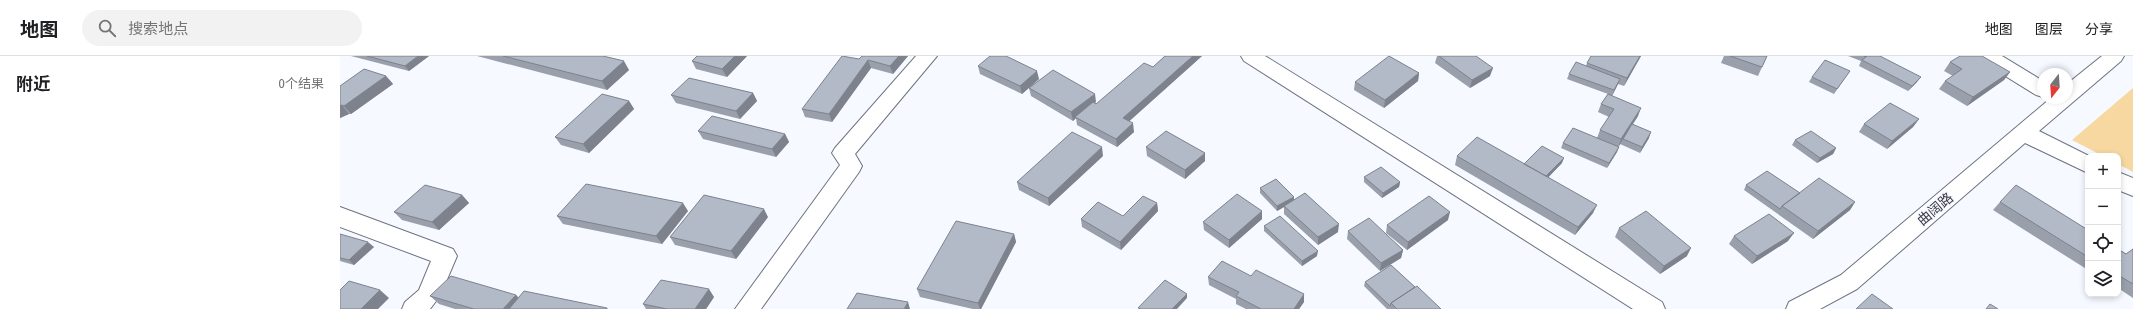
<!DOCTYPE html>
<html lang="zh">
<meta charset="utf-8">
<style>
:root{--surface:#fff;--page:#f2f2f2;--text:#202124;--muted:#757577;--line:#e0e0e0}
body{margin:0;font-family:"Fira Sans Condensed","Noto Sans SC",sans-serif;background:var(--page);color:var(--text)}
.controls{position:absolute;right:12px;bottom:12px;display:grid;overflow:hidden;border-radius:8px;box-shadow:0 2px 6px #0003}
.controls button{width:36px;height:36px;display:grid;place-items:center;padding:0;border:0;border-bottom:1px solid var(--line);background:var(--surface);color:var(--text);font:20px sans-serif}
.compass{position:absolute;left:1697px;top:12px;width:36px;height:36px;border-radius:50%;background:var(--surface);box-shadow:0 2px 6px #0003;rotate:197deg}
.list{margin:0;padding:0;list-style:none}
h2{display:flex;justify-content:space-between;align-items:center;height:52px;margin:0;padding:0 16px;font-size:17px}
h2 small{font-size:13px;font-weight:400;color:var(--muted)}
.icon{flex:none;width:22px;height:22px;fill:none;stroke:currentColor;stroke-width:2;stroke-linecap:round;stroke-linejoin:round}
.map{position:relative;flex:none;width:1793px;height:253px;overflow:hidden}
header{display:flex;align-items:center;gap:24px;box-sizing:border-box;height:56px;padding:0 20px;background:var(--surface);border-bottom:1px solid var(--line)}
header strong{font-size:19px}
nav{display:flex;gap:22px;margin-inline-start:auto;font-size:14px}
.search{width:280px;height:36px;background:var(--page);display:flex;align-items:center;gap:10px;box-sizing:border-box;padding:0 14px;border-radius:22px;color:var(--muted);font-size:15px}
main{display:flex}
aside{flex:1;background:var(--surface)}
.map>svg:first-child{display:block}
</style>
<header>
<strong>地图</strong>
<div class="search"><svg class="icon" aria-label="search" viewBox="0 0 24 24"><circle cx="10" cy="10" r="6"/><path d="M15 15l6 6"/></svg>搜索地点</div>
<nav><a>地图</a><a>图层</a><a>分享</a></nav>
</header>
<main>
<aside>
<h2>附近<small>0个结果</small></h2>
<ul class="list">
</ul>
</aside>
<div class="map">
<svg width="1793" height="253" viewBox="0 0 1793 253">
<rect width="100%" height="100%" fill="#f6f9ff"/>
<path fill="#f7d8a0" d="M1793 32V116L1778 108V100H1763L1732 84Z"/>
<g fill="none" stroke-linecap="round" stroke-linejoin="round">
<g stroke="#6d7481" stroke-width="2">
<path id="minor" d="M576 0H597L515 98 522 110 519 116 421 253H395L500 109 492 97 495 92Z
M901 0H925L1322 246 1325 253H1293L904 5Z
M1638 0H1662L1703 25V41L1696 39 1641 5Z
M1762 0H1784L1781 5 1699 75 1749 100 1748 117 1685 87 1517 233 1480 253H1446L1449 246 1501 219 1711 42H1727V28Z
M1778 116 1793 122V140L1778 134Z
M0 151 113 193 117 200 100 240 90 253H62L65 246 79 234 91 205 0 171Z"/>
</g>
<use href="#minor" fill="#fff" fill-rule="evenodd"/>
</g>
<path fill="#99a0ac" d="M11 0H89L69 15Z
M137 0H263L289 14 267 34Z
M357 0H407L387 21 356 13 352 5Z
M568 0 553 18 531 12 492 66 465 61 462 53 519 3Z
M825 0H862L789 65 794 76 777 91 737 69 736 62 733 65 691 40 689 32 756 46 754 47 756 48 813 11Z
M1097 0H1136L1150 20 1130 32 1095 7Z
M1301 0 1284 30 1278 28 1272 40 1298 60 1293 68 1309 82 1300 97 1280 88 1281 87 1278 91 1277 96 1267 112 1221 92 1223 87 1257 82 1260 74 1269 61 1258 56 1261 48 1268 38 1227 23 1229 18 1246 10 1247 7Z
M1384 0H1427L1418 20 1381 7Z
M1508 0H1542L1541 1 1577 26 1568 35 1519 10 1521 5Z
M1610 6 1670 16 1664 24 1627 50 1599 33 1605 25 1613 20 1604 15Z
M638 10 699 23 682 38 640 18Z
M1510 15 1494 38 1469 26 1472 21Z
M1079 17 1078 25 1044 52 1014 34 1015 26Z
M46 20 53 28 11 58H9L0 62V30Z
M413 37 417 45 400 63 336 47 331 39Z
M289 45 294 53 249 97 221 89 215 81Z
M1579 63 1573 71 1547 93 1519 76 1524 68Z
M358 75 445 78 449 86 436 101 363 83Z
M1455 84 1496 92 1493 98 1477 107 1452 89Z
M806 91 865 105 845 123 807 100Z
M763 100 709 150 679 134 677 126Z
M1117 100 1184 108 1222 107 1208 121 1253 157 1235 179 1115 109Z
M1024 121 1060 126 1059 131 1042 142 1024 126Z
M1406 129 1460 137 1515 146 1510 154 1473 183 1404 134Z
M920 132 954 141V144L998 176 978 189 944 158V151L937 155 920 137Z
M122 139 129 147 99 174 62 164 54 156Z
M1660 146 1748 174V214L1653 154Z
M817 147 818 155 781 194 742 171 741 163 783 160Z
M348 155 322 188 223 168 217 160Z
M428 161 396 203 335 189 330 181Z
M922 163 889 192 864 174 863 166Z
M1108 164 1067 194 1046 177 1047 169Z
M924 170 977 200 962 210 924 175Z
M1279 172 1347 200 1320 218 1275 181Z
M1008 175 1063 194 1061 202 1040 215 1007 183Z
M0 178 34 191 14 209 0 205Z
M674 178 676 186 641 253H633L580 241 577 233Z
M1394 180 1448 185 1412 208 1389 188Z
M1778 193 1786 198 1793 193V242L1778 232Z
M868 221 964 246 959 253H906L896 248V243L869 229Z
M1025 226 1075 231 1101 253H1047L1024 230Z
M176 239 179 242 268 253H115L99 248 90 240Z
M374 241 366 253H306L303 248Z"/>
<path fill="#7d828c" d="M78 0H89L69 15 65 10Z
M395 0H407L387 21 382 13Z
M559 0H568L553 18 550 10Z
M853 0H862L784 70 783 62Z
M1300 0H1301L1284 30 1287 22Z
M528 4 531 12 492 66 489 58Z
M284 5 289 14 267 34 262 25Z
M1153 12 1150 20 1130 32 1132 24Z
M697 15 699 23 682 38 680 30Z
M1670 16 1664 24 1627 50 1633 41Z
M1079 17 1078 25 1044 52 1045 44Z
M46 20 53 28 11 58 4 50Z
M1581 21 1577 26 1568 35 1572 30Z
M1280 23 1278 28 1272 40 1274 34Z
M413 37 417 45 400 63 396 55Z
M755 38 756 46 737 61H735L736 62 733 65 731 56Z
M289 45 294 53 249 97 243 88Z
M2 49 9 58 0 62V50Z
M1301 52 1298 60 1283 83 1278 92 1281 83Z
M1579 63 1573 71 1547 93 1552 85Z
M793 67 794 76 777 91 776 83Z
M1311 76 1309 82 1300 97 1302 91Z
M445 78 449 86 436 101 432 93Z
M762 91 763 100 709 150 708 142Z
M1279 91 1277 96 1267 112 1269 107Z
M1496 92 1493 98 1477 107 1480 102Z
M865 97V105L845 123V114Z
M1224 102 1222 107 1202 128 1204 122Z
M1060 126 1059 131 1042 142 1043 137Z
M122 139 129 147 99 174 92 166Z
M954 141V146L944 150V151L937 155V150Z
M1515 146 1510 154 1473 183 1478 175Z
M343 147 348 155 322 188 316 180Z
M817 147 818 155 781 194 780 186Z
M1257 149 1253 157 1235 179 1238 171Z
M424 153 428 161 396 203 391 195Z
M922 155V163L889 192V184Z
M1110 156 1108 164 1067 194 1068 186Z
M999 168 998 176 978 189V181Z
M1454 177 1448 185 1412 208 1417 200Z
M674 178 676 186 641 253H640L638 247Z
M28 186 34 191 14 209 9 204Z
M1351 192 1347 200 1320 218 1324 210Z
M1063 194 1061 202 1040 215 1041 207Z
M978 195 977 200 962 210V205Z
M369 233 374 241 366 253H355Z
M40 234 49 242 38 253H21Z
M847 238V242L837 253H832Z
M964 238V246L959 253H954Z
M176 239 183 247 177 253H163Z
M568 246 570 253H564Z"/>
<path fill="#b2bac8" stroke="#7d828c" d="M27 0H78L65 10Z
M163 0H263L284 5 262 25Z
M357 0H395L382 13 352 5Z
M502 0 519 3 522 0H559L550 10 528 4 489 58 462 53Z
M650 0H666L697 15 680 30 638 10Z
M825 0H853L783 62 793 67 776 83 735 61 753 46 756 48 804 7 813 11Z
M1049 0 1079 17 1045 44 1015 26Z
M1099 0H1136L1153 12 1132 24Z
M1251 0H1300L1287 22 1247 7Z
M1390 0H1427L1422 11Z
M1524 0H1526V1L1527 0H1540L1581 21 1572 30 1522 4 1526 1Z
M1620 0H1642L1670 16 1633 41 1605 25 1622 13 1610 6Z
M1485 4 1510 15 1497 33 1472 21Z
M1236 6 1280 23 1274 34 1229 18Z
M24 13 46 20 4 50 2 49 0 50V30Z
M713 14 755 38 731 56 689 32Z
M349 22 413 37 396 55 331 39Z
M262 38 289 45 243 88 215 81Z
M1268 38 1301 52 1281 83 1260 74 1274 53 1261 48Z
M1550 47 1579 63 1552 85 1524 68Z
M372 60 445 78 432 93 358 75Z
M1292 68 1311 76 1302 91 1283 83Z
M1233 72 1279 91 1269 107 1223 87Z
M826 75 865 97 845 114 806 91Z
M1471 75 1496 92 1480 102 1455 84Z
M732 76 762 91 708 142 677 126Z
M1137 81 1257 149 1238 171 1117 100Z
M1202 90 1224 102 1206 120 1184 108Z
M1041 111 1060 126 1043 137 1024 121Z
M1427 115 1460 137 1442 150 1440 153 1406 129Z
M1479 122 1515 146 1478 175 1442 150Z
M936 123 954 141 937 150 920 132Z
M246 128 343 147 316 180 217 160Z
M85 129 122 139 92 166 54 156Z
M1676 129 1748 174V201L1660 146Z
M965 137 999 168 978 181 944 150Z
M897 138 922 155 889 184 863 166Z
M364 139 424 153 391 195 330 181Z
M803 140 817 147 780 186 741 163 758 146 783 160Z
M1089 140 1110 156 1068 186 1047 169Z
M1306 155 1351 192 1324 210 1279 172Z
M1429 158 1454 177 1417 200 1394 180Z
M940 160 978 195 962 205 924 170Z
M1029 162 1063 194 1041 207 1008 175Z
M616 165 674 178 638 247 577 233Z
M0 178 28 186 9 204 0 202Z
M1778 193 1786 198 1793 193V228L1778 219Z
M882 205 911 220 916 214 964 238 954 253H921L896 240 899 236 868 221Z
M1051 209 1075 231 1051 247 1050 250 1025 226Z
M111 220 176 239 163 253H134L90 240Z
M321 224 369 233 355 253H327L303 248Z
M825 224 847 238 832 253H801L798 252Z
M9 225 40 234 21 253H0V234Z
M1077 230 1101 253H1057L1051 247Z
M184 235 267 252V253H169Z
M517 237 568 246 564 253H507Z
M1532 238 1553 253H1516Z
M1650 248 1658 253H1646Z"/>
<g text-anchor="middle" stroke-width="3.5" stroke-linejoin="round" paint-order="stroke">
<g font-size="14" fill="#383b41" stroke="#f6f9ff">
<text transform="translate(1595 153) rotate(-40)" y="5">曲阔路</text>
</g>
</g>
</svg>
<div class="controls">
<button>+</button>
<button>−</button>
<button><svg class="icon" aria-label="locate" viewBox="0 0 24 24"><circle cx="12" cy="12" r="6"/><path d="M12 2v4M12 18v4M2 12h4M18 12h4"/></svg></button>
<button><svg class="icon" aria-label="layers" viewBox="0 0 24 24"><path d="M12 4l9 5-9 5-9-5zM3 14l9 5 9-5"/></svg></button>
</div>
<svg class="compass" viewBox="-18 -18 36 36"><path d="M0-13l5 13h-10z" fill="#e53935"/><path d="M0 13l5-13h-10z" fill="#757577"/></svg>
</div>
</main>
